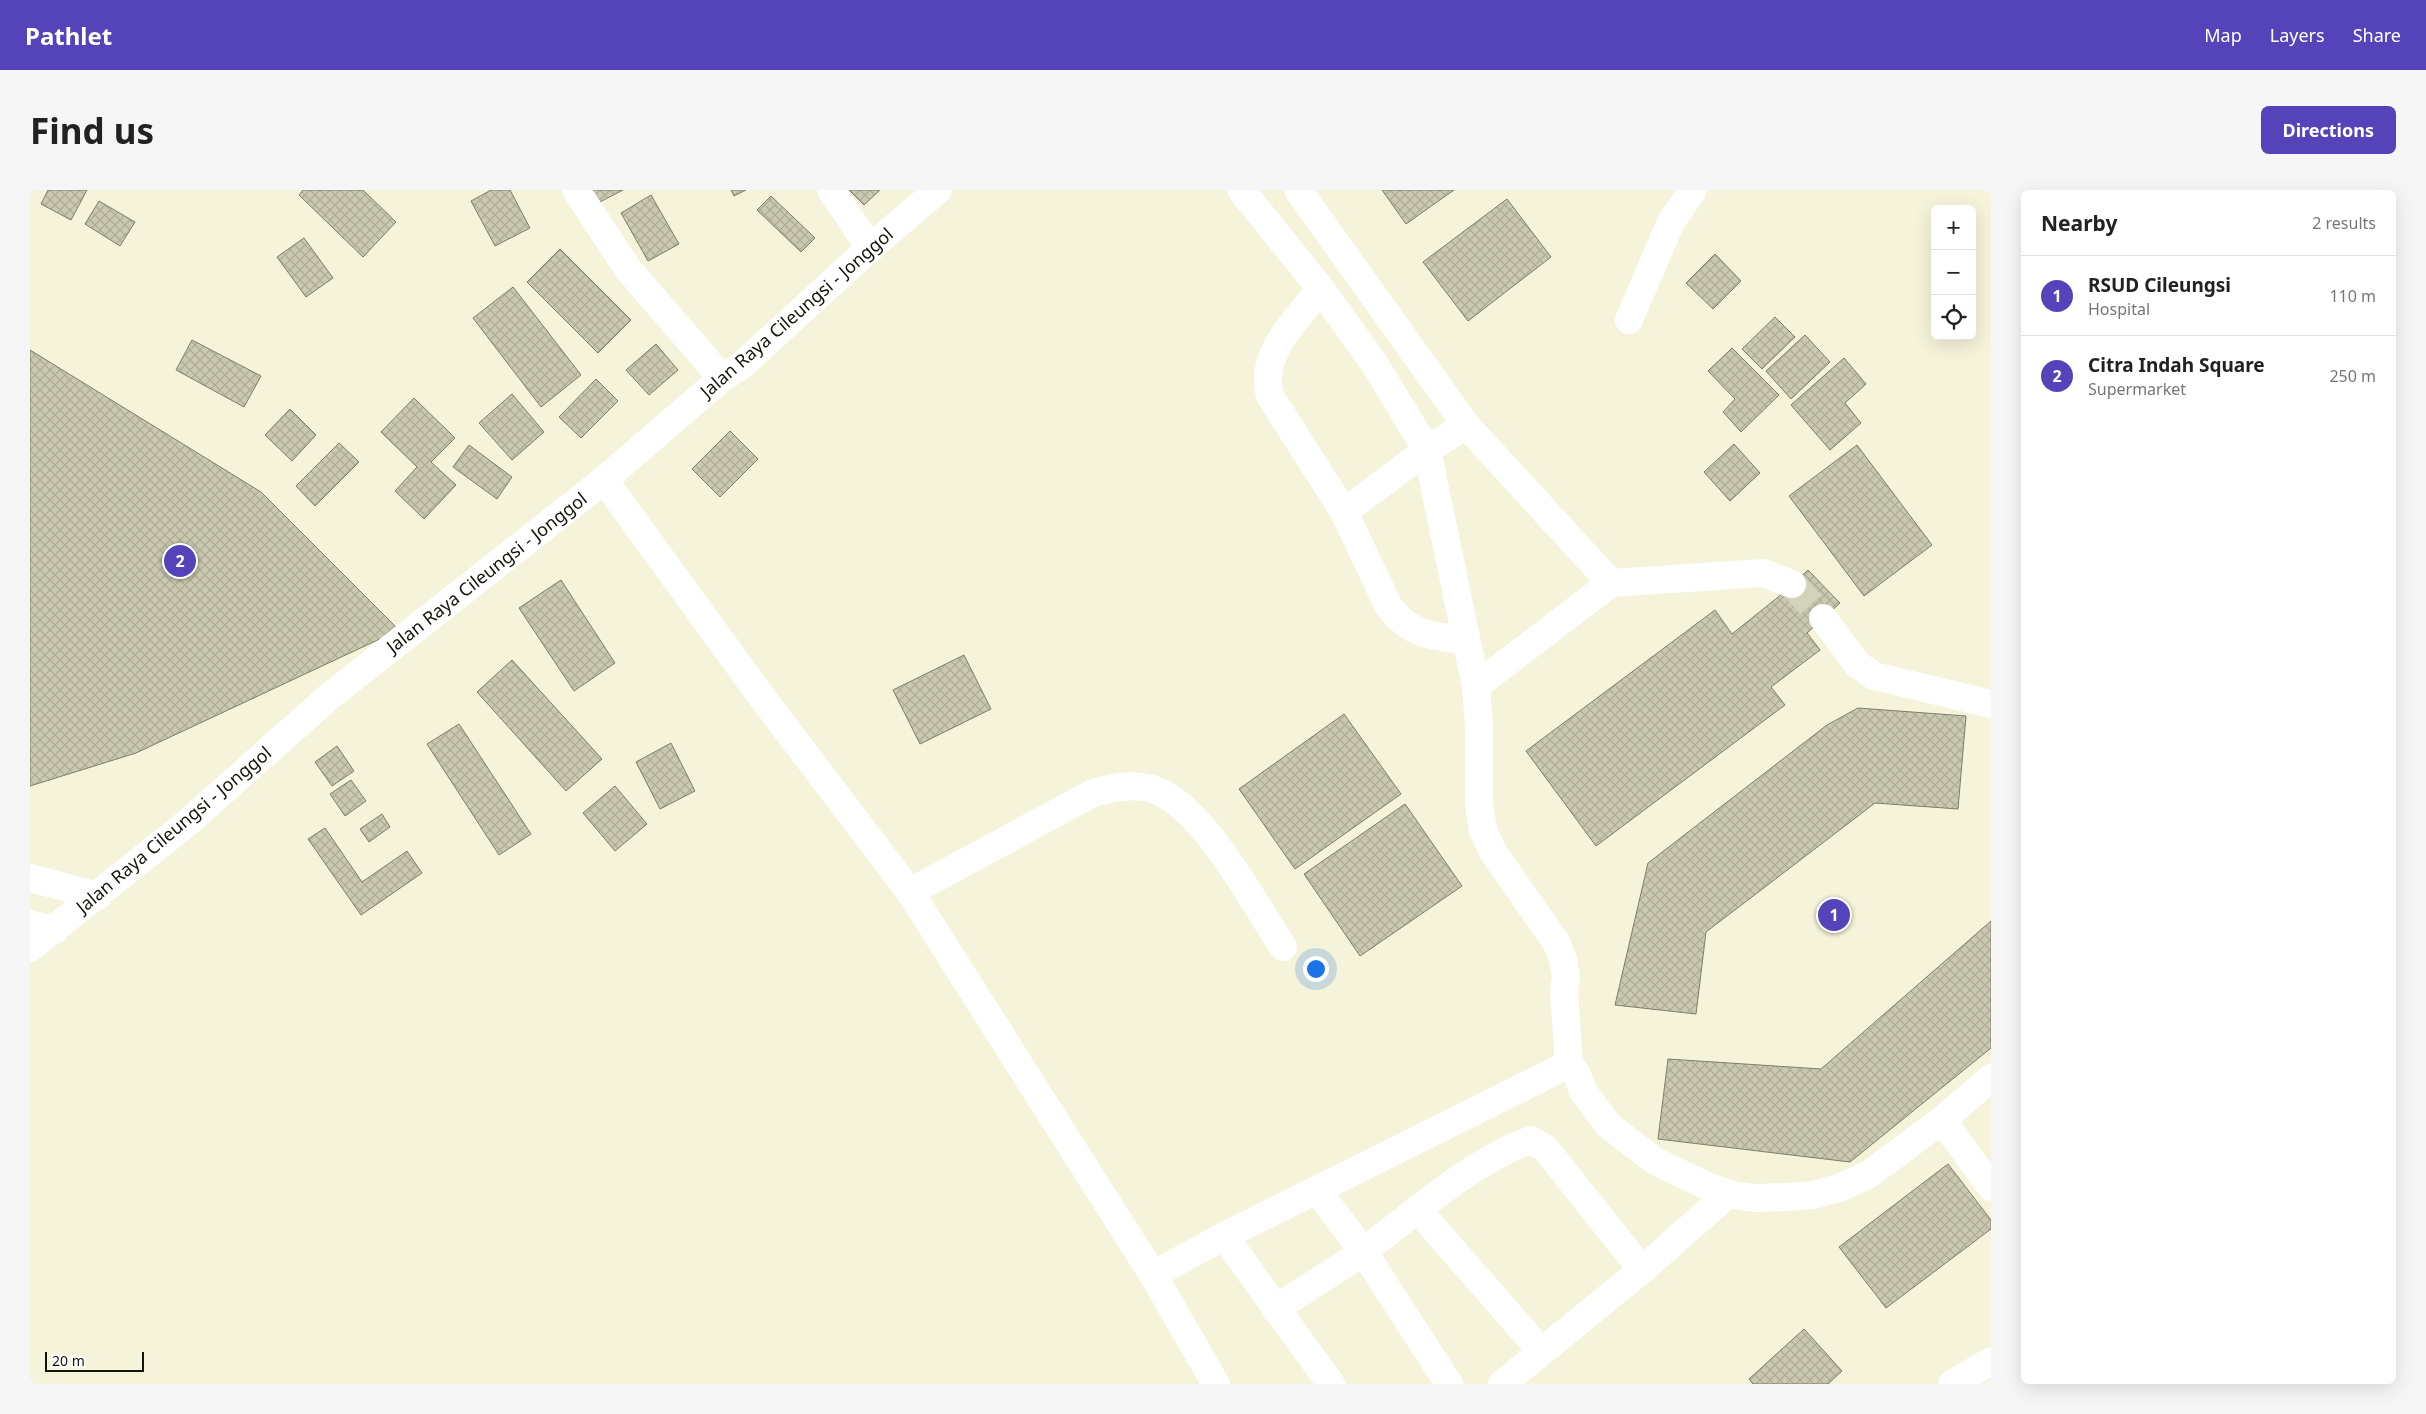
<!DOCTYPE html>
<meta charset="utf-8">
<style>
:root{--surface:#fff;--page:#f6f6f6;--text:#222;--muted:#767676;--line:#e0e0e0;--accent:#5543ba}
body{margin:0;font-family:"Noto Sans",sans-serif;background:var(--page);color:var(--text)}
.controls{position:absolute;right:15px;top:15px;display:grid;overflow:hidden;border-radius:8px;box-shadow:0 5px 20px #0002}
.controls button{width:45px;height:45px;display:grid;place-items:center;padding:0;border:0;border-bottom:1px solid var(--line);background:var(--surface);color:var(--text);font:25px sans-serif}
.scale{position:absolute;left:15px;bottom:12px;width:99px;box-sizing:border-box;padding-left:5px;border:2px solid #15140b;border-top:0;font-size:14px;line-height:18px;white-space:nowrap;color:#15140b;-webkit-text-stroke:4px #fff;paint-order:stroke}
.you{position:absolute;left:1285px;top:778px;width:18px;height:18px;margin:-12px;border:4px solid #fff;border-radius:50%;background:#1a73e8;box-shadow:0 0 0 8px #1a73e833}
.badge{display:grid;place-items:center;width:32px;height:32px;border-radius:50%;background:var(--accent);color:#fff;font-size:16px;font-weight:700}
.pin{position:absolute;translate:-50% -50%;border:2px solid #fff;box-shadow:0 1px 5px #0006}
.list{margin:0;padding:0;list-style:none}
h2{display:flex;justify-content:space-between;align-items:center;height:65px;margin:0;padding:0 20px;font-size:21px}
h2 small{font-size:16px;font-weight:400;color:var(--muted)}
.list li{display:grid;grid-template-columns:32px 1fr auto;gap:15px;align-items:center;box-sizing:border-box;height:80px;padding:0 20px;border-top:1px solid var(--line)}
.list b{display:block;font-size:19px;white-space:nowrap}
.list p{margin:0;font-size:16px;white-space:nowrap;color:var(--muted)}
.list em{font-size:16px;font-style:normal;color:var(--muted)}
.icon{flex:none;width:28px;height:28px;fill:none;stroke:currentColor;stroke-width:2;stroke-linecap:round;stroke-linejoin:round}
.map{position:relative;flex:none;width:1961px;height:1194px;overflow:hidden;border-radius:8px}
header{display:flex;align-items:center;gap:30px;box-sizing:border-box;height:70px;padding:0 25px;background:var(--accent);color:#fff}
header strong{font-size:24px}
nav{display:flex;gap:28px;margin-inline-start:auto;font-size:18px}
.intro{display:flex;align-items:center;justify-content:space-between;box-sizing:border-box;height:120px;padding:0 30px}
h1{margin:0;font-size:35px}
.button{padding:12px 22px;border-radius:8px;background:var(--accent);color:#fff;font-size:18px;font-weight:700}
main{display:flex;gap:30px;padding:0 30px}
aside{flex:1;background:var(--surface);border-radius:8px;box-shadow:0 5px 20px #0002}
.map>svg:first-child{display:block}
.building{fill:url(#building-cross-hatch);stroke:#7f7d66}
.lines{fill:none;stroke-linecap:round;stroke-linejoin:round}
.minor-tunnel{stroke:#d3d2ba;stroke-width:28;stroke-dasharray:28 14;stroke-linecap:butt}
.minor{stroke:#fff;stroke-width:28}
.major{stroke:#fff;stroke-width:28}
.labels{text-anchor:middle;stroke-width:4;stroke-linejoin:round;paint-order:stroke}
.street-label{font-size:18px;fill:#15140b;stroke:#fff}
</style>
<header>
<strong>Pathlet</strong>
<nav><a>Map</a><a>Layers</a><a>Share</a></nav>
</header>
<div class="intro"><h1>Find us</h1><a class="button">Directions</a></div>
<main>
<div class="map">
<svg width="1961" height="1194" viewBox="0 0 1961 1194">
<defs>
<pattern id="building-cross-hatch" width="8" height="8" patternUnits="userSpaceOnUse" patternTransform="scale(1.25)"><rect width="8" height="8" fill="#cac9b0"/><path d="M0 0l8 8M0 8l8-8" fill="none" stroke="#adac96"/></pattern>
</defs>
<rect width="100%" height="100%" fill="#f5f3d9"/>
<g class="building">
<path d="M 18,0 L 57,0 L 41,30 L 11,14 Z"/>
<path d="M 273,0 L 333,0 L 366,32 L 333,67 L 269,5 Z"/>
<path d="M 461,0 L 480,0 L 500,38 L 465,56 L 441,11 Z"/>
<path d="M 562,0 L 593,0 L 568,13 Z"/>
<path d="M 701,0 L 716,0 L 704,6 Z"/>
<path d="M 819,0 L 850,0 L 834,15 Z"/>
<path d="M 1352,0 L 1424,0 L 1376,34 Z"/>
<path d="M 621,5 L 649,54 L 618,71 L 591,23 Z"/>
<path d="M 741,6 L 785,48 L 771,62 L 727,20 Z"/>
<path d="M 1477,9 L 1521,67 L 1438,131 L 1393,72 Z"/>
<path d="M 69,11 L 105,32 L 90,56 L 55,34 Z"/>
<path d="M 274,48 L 303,88 L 276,107 L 247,67 Z"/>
<path d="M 530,59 L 601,130 L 568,163 L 497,92 Z"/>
<path d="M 1685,64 L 1711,91 L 1683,119 L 1656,93 Z"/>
<path d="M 483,97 L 551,185 L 511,217 L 443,128 Z"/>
<path d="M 1745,127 L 1765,147 L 1732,179 L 1712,159 Z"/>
<path d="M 1775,145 L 1800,172 L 1761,209 L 1736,181 Z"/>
<path d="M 162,150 L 231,186 L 214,217 L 146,180 Z"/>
<path d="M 626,154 L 648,180 L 619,205 L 596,180 Z"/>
<path d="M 1702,158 L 1749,205 L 1711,242 L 1693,222 L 1705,209 L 1678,181 Z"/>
<path d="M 0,160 L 231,302 L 369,440 L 106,563 L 0,596 Z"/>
<path d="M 1814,168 L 1836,194 L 1815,213 L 1831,233 L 1800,260 L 1761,215 Z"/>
<path d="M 566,189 L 588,211 L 551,248 L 529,227 Z"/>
<path d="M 482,204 L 514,242 L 482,270 L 449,233 Z"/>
<path d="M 384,208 L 425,248 L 401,272 L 426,295 L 394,329 L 365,301 L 387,277 L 351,242 Z"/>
<path d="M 260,219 L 286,245 L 262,271 L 235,245 Z"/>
<path d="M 700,241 L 728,269 L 690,307 L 662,279 Z"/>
<path d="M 309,253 L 329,272 L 285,316 L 266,296 Z"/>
<path d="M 1704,254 L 1730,283 L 1700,311 L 1674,282 Z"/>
<path d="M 439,255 L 482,287 L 467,309 L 423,277 Z"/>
<path d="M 1827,255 L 1902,355 L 1834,406 L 1759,306 Z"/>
<path d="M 1778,380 L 1810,413 L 1777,443 L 1790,460 L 1741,497 L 1755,515 L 1566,656 L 1496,561 L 1685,420 L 1702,444 L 1747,408 Z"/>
<path d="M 531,390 L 585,473 L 544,501 L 489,418 Z"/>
<path d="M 934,465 L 961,519 L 890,554 L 863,500 Z"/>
<path d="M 482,470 L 572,569 L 536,601 L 447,502 Z"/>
<path d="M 1828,518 L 1936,526 L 1928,619 L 1845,613 L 1676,742 L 1666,824 L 1585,815 L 1618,673 L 1797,535 Z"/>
<path d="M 1314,524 L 1371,604 L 1265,679 L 1209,599 Z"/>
<path d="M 429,534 L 501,644 L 469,665 L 397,554 Z"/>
<path d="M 641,553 L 665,601 L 630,619 L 606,572 Z"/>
<path d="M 307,556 L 324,581 L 302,596 L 285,572 Z"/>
<path d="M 321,590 L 336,611 L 315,626 L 300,604 Z"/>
<path d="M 585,596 L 617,634 L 585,661 L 553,623 Z"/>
<path d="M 1375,614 L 1432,696 L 1330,766 L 1274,684 Z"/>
<path d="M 352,624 L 360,637 L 339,652 L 330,639 Z"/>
<path d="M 295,638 L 332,692 L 377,661 L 392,683 L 331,725 L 278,649 Z"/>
<path d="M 1961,731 L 1961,858 L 1820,972 L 1628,949 L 1638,869 L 1791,879 Z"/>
<path d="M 1918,974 L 1961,1030 L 1961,1039 L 1856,1118 L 1809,1057 Z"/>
<path d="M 1774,1139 L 1812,1181 L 1798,1194 L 1723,1194 L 1719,1189 Z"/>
</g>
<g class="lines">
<path class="minor-tunnel" d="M 1762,394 L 1793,428"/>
<g class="minor">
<path d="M 546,0 L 598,79 L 692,188"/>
<path d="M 801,0 L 840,58"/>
<path d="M 1211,0 L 1291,99 L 1344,173 L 1397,260 L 1446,496 L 1449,535 L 1449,614 L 1453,640 L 1463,662 L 1526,752 L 1533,769 L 1536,787 L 1534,803 L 1539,874 L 1547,884 L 1553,901 L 1578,935 L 1625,971 L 1679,997 L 1698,1004 L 1724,1008 L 1758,1007 L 1783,1005 L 1809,998 L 1838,985 L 1912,930 L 1961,888"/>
<path d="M 1268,0 L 1436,235 L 1581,393 L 1446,496"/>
<path d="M 1291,99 C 1267,129 1228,164 1240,206 L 1314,322 L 1359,417 C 1382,446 1402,446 1436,450"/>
<path d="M 1599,130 L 1641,32 L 1663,0"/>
<path d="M 574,290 L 731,506 L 880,702 L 1123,1085 L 1186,1194"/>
<path d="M 1314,322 L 1397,260 L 1436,235"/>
<path d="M 1581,393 L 1733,383 L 1762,394"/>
<path d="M 1793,428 L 1827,474 L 1844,486 L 1961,514"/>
<path d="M 0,688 L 68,706"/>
<path d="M 880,702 L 1063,603 C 1085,597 1108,592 1130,602 C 1178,625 1224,713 1253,757"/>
<path d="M 0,734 L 25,740"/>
<path d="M 1912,930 L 1961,997"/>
<path d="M 1287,1000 L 1333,1061 L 1419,1194"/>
<path d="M 1387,1019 L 1511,1161"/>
<path d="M 1194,1046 L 1301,1194"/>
<path d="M 1123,1085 L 1194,1046 L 1539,874"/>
<path d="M 1245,1119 C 1275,1100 1305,1081 1334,1061 C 1382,1025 1445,969 1501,950 L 1515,958 L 1612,1080"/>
<path d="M 1472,1194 L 1612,1080 L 1698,1004"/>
<path d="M 1922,1194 L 1961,1171"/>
</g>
<path class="major" d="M 0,758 L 156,634 L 300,506 L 574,290 L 692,188 L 711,176 L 840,58 L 908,0"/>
</g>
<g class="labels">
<g class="street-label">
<text transform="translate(767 123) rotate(-41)" y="6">Jalan Raya Cileungsi - Jonggol</text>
<text transform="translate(457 383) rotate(-38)" y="6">Jalan Raya Cileungsi - Jonggol</text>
<text transform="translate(144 640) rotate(-40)" y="6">Jalan Raya Cileungsi - Jonggol</text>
</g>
</g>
</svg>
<div class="controls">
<button>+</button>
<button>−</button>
<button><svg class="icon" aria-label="locate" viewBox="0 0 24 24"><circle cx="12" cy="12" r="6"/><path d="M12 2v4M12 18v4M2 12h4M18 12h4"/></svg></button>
</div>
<div class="scale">20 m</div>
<div class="you"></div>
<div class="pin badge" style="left:1804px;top:725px">1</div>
<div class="pin badge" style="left:150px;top:371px">2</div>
</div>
<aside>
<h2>Nearby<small>2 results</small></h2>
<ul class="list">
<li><span class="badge">1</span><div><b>RSUD Cileungsi</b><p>Hospital</p></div><em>110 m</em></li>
<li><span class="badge">2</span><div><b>Citra Indah Square</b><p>Supermarket</p></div><em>250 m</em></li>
</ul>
</aside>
</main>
